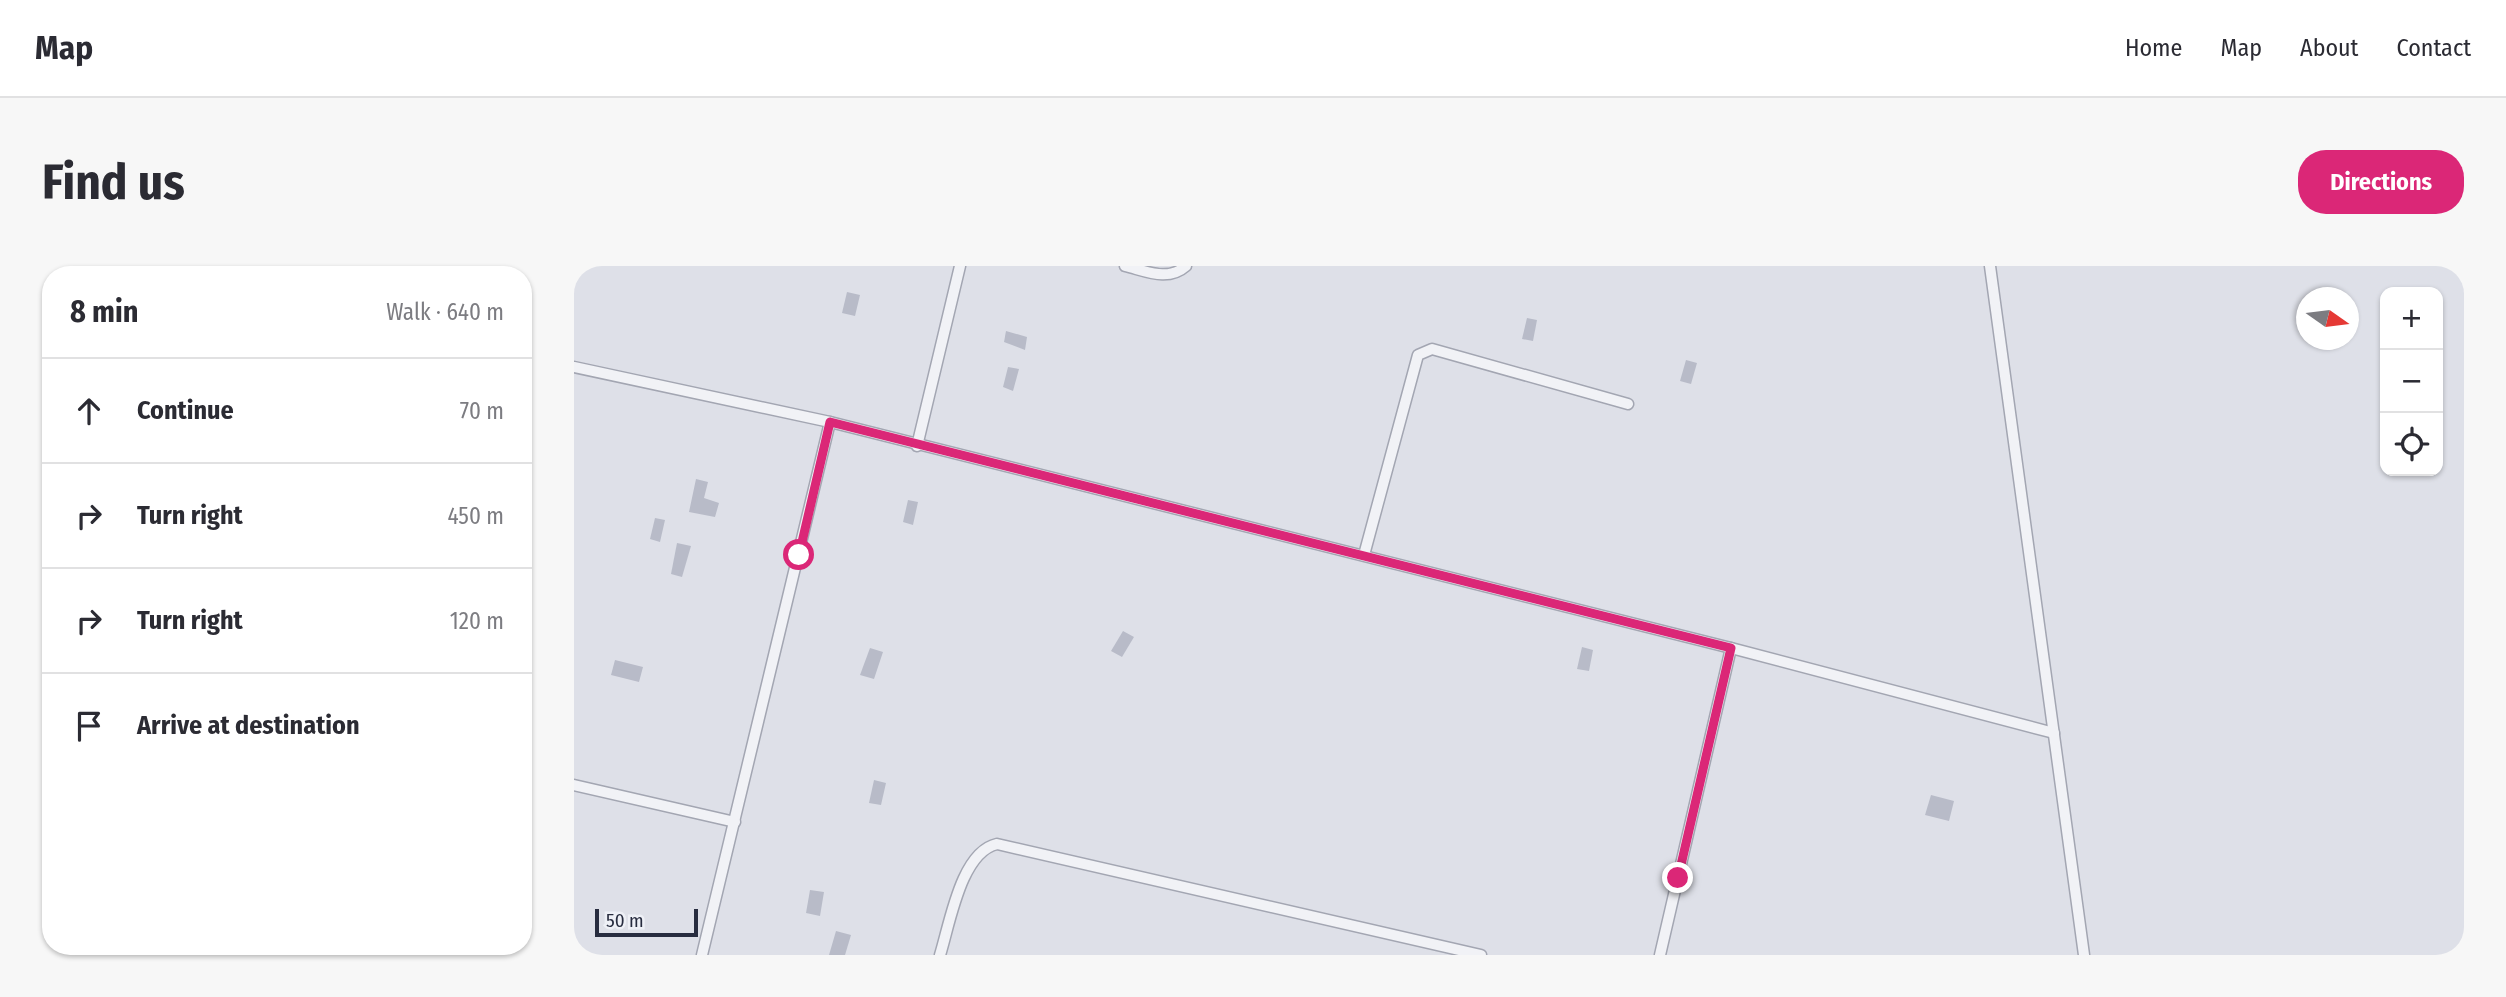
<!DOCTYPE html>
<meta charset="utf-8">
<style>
:root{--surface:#fff;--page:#f7f7f7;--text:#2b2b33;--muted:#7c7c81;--line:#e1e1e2;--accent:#db2777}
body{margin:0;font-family:"Fira Sans Condensed",sans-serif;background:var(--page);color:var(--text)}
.controls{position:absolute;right:21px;top:21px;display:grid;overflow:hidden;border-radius:14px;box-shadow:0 2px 5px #0004}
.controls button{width:63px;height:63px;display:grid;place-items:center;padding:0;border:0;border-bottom:2px solid var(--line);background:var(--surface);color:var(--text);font:35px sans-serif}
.compass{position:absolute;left:1722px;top:21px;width:63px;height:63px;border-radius:50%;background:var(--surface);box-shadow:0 2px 5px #0004;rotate:104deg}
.scale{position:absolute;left:21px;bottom:18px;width:103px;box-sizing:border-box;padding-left:7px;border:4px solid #272c3f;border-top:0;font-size:19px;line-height:24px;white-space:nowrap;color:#272c3f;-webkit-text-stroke:5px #eef0f6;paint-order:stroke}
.stop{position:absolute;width:21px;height:21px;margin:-16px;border:5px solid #db2777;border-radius:50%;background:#fff}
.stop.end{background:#db2777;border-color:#fff;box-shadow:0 2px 7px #0008}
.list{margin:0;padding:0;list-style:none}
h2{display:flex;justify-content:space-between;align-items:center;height:91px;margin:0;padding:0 28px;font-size:30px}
h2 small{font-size:23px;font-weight:400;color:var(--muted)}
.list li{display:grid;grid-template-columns:46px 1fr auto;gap:21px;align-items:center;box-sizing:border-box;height:105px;padding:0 28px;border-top:2px solid var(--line)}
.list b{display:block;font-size:26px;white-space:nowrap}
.list em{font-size:23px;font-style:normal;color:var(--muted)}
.icon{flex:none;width:38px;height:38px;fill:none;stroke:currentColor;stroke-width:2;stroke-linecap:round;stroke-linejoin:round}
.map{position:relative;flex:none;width:1890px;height:689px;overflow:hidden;border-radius:28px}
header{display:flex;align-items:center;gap:42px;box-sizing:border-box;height:98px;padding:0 35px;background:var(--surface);border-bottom:2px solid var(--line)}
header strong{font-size:33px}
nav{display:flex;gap:38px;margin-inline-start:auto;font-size:24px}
.intro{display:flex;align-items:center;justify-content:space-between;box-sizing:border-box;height:168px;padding:0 42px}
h1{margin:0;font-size:49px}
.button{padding:18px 32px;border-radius:28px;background:var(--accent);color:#fff;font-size:24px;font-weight:700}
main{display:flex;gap:42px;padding:0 42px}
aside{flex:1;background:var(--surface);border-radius:28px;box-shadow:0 2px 5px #0004}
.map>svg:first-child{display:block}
.building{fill:#b8bbc8}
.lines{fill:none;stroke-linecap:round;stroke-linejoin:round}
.minor-casing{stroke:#a3a6b2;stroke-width:13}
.minor{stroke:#f1f2f6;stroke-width:10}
.route{stroke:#db2777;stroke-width:9}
</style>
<header>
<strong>Map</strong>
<nav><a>Home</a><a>Map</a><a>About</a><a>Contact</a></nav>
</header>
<div class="intro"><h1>Find us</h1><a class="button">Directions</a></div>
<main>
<aside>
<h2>8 min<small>Walk · 640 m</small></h2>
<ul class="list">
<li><svg class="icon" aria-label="ahead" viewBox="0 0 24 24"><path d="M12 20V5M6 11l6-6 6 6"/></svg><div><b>Continue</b></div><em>70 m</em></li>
<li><svg class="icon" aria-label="right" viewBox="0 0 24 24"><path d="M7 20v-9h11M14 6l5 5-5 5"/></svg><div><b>Turn right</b></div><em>450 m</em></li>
<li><svg class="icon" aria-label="right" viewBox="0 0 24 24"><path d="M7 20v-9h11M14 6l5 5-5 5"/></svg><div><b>Turn right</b></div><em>120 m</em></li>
<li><svg class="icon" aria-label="arrive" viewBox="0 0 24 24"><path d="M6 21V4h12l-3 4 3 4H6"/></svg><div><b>Arrive at destination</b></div></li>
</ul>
</aside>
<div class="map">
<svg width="1890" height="689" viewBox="0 0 1890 689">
<rect width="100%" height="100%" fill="#dee0e8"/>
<g class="building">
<path d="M 273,26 L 286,29 L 281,50 L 268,47 Z"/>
<path d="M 953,52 L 963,54 L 959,75 L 948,73 Z"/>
<path d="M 432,65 L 453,71 L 451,84 L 430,76 Z"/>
<path d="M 1112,94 L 1123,97 L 1117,118 L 1106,115 Z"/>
<path d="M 434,101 L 445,103 L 439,125 L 429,121 Z"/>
<path d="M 122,213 L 134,216 L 130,232 L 145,237 L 141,251 L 115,246 Z"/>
<path d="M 334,234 L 344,236 L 339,259 L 329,256 Z"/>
<path d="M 81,252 L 91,254 L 86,276 L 76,273 Z"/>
<path d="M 103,277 L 117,280 L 108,311 L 97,308 Z"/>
<path d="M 549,365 L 560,371 L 548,391 L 537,385 Z"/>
<path d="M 1008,381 L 1019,384 L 1015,405 L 1003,403 Z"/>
<path d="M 296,382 L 309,386 L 300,413 L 286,409 Z"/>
<path d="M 41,394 L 69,401 L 65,416 L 37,409 Z"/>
<path d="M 300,514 L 312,517 L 307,539 L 295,537 Z"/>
<path d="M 1357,529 L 1380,535 L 1375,555 L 1351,549 Z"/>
<path d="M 236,624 L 250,626 L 246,650 L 232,647 Z"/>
<path d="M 262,665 L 277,669 L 271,689 L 255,689 Z"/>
</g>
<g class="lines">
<defs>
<g id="minor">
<path d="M 551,0 C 572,5 594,16 612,0"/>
<path d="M 1416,0 L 1510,689"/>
<path d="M 0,101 L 256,156 L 1157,382 L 1480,467"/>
<path d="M 343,180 L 386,0"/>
<path d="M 790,289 L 844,89 L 858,83 L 1054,138"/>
<path d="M 0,519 L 161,556"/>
<path d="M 128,689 L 256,156"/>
<path d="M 366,689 C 376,657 387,586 423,578 L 907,689"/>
<path d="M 1086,689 L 1157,382"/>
</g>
</defs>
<use href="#minor" class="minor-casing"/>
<use href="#minor" class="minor"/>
</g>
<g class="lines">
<path class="route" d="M 225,289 L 256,156 L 1157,382 L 1104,612"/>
</g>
</svg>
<div class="controls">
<button>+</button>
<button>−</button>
<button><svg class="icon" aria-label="locate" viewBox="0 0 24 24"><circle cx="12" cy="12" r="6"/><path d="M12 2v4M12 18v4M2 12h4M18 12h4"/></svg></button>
</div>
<svg class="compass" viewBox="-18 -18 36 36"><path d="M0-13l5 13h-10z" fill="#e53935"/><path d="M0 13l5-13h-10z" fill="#7c7c81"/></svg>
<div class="scale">50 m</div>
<div class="stop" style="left:225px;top:289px"></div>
<div class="stop end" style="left:1104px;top:612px"></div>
</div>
</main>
